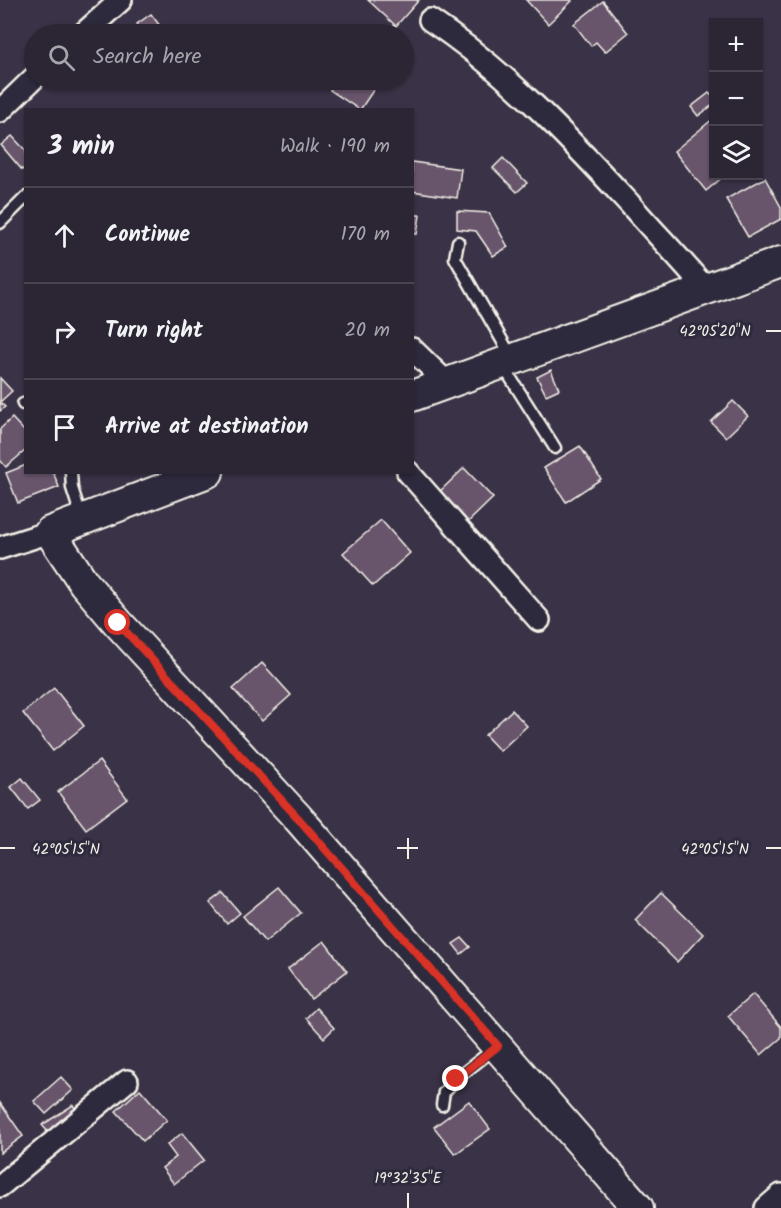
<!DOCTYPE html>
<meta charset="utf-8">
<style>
:root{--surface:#2c2634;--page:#342e3c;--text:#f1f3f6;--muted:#a6a5ac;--line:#48434f}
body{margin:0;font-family:Kalam,sans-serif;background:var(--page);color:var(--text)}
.controls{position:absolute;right:18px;top:18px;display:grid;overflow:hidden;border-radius:0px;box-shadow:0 2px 4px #0004}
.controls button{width:54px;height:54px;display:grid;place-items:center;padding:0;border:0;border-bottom:2px solid var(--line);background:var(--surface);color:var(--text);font:30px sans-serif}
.stop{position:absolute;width:18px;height:18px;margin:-14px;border:4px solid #d93025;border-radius:50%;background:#fff}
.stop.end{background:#d93025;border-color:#fff;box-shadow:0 2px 6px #0008}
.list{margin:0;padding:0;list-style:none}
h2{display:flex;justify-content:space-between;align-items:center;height:78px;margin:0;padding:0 24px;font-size:26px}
h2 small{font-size:20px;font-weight:400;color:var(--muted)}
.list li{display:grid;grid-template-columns:39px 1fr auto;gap:18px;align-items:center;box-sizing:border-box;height:96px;padding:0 24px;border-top:2px solid var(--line)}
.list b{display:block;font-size:22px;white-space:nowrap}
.list em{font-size:20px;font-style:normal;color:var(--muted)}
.icon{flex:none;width:33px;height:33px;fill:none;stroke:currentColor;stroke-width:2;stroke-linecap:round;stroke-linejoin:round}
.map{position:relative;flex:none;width:781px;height:1208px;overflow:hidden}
.search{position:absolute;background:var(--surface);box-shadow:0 2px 4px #0004;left:24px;top:24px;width:390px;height:66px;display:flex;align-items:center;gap:15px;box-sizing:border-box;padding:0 21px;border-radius:33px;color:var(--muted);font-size:22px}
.panel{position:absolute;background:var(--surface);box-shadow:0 2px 4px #0004;left:24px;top:108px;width:390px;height:366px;border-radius:0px}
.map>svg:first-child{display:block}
.building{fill:#68546c;stroke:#f4f1e8;stroke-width:1.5}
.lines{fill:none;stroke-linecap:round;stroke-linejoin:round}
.lane-casing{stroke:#f4f1e8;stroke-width:15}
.street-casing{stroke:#f4f1e8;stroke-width:26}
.secondary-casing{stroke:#f4f1e8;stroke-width:34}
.lane{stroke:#2f2a3d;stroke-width:10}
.street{stroke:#2f2a3d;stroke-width:21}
.secondary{stroke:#2f2a3d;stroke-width:30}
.route{stroke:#d93025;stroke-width:8}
.ticks{fill:none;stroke:#f4f1e8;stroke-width:2}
.ticks-label{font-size:15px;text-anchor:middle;fill:#f4f1e8;stroke:#2f2a3d;stroke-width:6;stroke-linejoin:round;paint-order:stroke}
</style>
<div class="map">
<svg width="781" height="1208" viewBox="0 0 781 1208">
<rect width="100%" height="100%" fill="#3a3246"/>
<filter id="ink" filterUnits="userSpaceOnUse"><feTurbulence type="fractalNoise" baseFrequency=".0167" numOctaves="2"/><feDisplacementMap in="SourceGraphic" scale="12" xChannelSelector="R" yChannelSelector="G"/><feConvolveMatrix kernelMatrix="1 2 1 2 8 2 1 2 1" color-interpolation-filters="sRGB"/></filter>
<g filter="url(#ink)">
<g class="building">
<path d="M 368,0 L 419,0 L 396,26 Z"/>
<path d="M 526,0 L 570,0 L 572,1 L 548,24 Z"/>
<path d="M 603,1 L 628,33 L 605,52 L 596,42 L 591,46 L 574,24 Z"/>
<path d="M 151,14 L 166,34 L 145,34 L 137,24 Z"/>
<path d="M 337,80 L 380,80 L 360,110 L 330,90 Z"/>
<path d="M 709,93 L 714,98 L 714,104 L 698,116 L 691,107 Z"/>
<path d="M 714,118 L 714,176 L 724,176 L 706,191 L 674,151 Z"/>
<path d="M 12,136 L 26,151 L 26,167 L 22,170 L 1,145 Z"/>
<path d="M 503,158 L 527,183 L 517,192 L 493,168 Z"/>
<path d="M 412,162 L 461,169 L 457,198 L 412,191 Z"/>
<path d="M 765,178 L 781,207 L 781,219 L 748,237 L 726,199 Z"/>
<path d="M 457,211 L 489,213 L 508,247 L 493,256 L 476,231 L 457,229 Z"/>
<path d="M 412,215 L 420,215 L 417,234 L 412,234 Z"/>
<path d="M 551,370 L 559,389 L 546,395 L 537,377 Z"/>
<path d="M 0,378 L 12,391 L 0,402 L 5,407 L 0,411 Z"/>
<path d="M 733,401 L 748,416 L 726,437 L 711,422 Z"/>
<path d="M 12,418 L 26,433 L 26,450 L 6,467 L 0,460 L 0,429 Z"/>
<path d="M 580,446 L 601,479 L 566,502 L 544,468 Z"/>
<path d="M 26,465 L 26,472 L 53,472 L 59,487 L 18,503 L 6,473 Z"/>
<path d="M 464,468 L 493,498 L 463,527 L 434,497 Z"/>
<path d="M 381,520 L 410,553 L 373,586 L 343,553 Z"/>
<path d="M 262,663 L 291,695 L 262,721 L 233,689 Z"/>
<path d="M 54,688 L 84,726 L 53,751 L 23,713 Z"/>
<path d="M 512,710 L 527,726 L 500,751 L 485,735 Z"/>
<path d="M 99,761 L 127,798 L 86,829 L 58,792 Z"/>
<path d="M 22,778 L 40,800 L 28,809 L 11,787 Z"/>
<path d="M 279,887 L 301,913 L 265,942 L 243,916 Z"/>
<path d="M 223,893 L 240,913 L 227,924 L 210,903 Z"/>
<path d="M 661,893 L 703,934 L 677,962 L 635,920 Z"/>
<path d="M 462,938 L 470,947 L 461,954 L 453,944 Z"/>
<path d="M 324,941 L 347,971 L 311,999 L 288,969 Z"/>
<path d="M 753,994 L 781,1027 L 781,1038 L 761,1055 L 728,1016 Z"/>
<path d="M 316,1008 L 334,1028 L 324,1038 L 306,1018 Z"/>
<path d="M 61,1077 L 73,1090 L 46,1114 L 34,1101 Z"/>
<path d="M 140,1089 L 167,1120 L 143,1141 L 116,1111 Z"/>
<path d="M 469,1101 L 490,1129 L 455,1154 L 434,1127 Z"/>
<path d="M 0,1103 L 23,1136 L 0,1153 Z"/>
<path d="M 73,1105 L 78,1112 L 48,1132 L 42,1125 Z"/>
<path d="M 182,1133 L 204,1160 L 174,1184 L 162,1168 L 176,1157 L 167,1145 Z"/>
</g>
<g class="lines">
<defs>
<g id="lane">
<path d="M 0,223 L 26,197"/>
<path d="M 458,242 L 455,258 L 511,356"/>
<path d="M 503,366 L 555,448"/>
<path d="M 23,404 L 26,403"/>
<path d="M 71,472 L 72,488 L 82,519"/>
<path d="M 442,1105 L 444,1092 L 456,1079 L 495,1048"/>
</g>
<g id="street">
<path d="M 430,20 C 505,70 568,137 629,203 C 654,232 681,259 705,288"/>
<path d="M 83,34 L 121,0"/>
<path d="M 0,111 L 34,78"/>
<path d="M 412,349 L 447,383"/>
<path d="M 408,472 L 539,620"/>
<path d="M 0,548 L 50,532"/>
<path d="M 0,1186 L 127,1081"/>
<path d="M 766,1208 L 781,1195"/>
</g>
<g id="secondary">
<path d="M 412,396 L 781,262"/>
<path d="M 208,472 L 50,532 L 84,583 L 118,623 L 298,818 L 638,1208"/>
</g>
</defs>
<use href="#lane" class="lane-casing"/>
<use href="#street" class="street-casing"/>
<use href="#secondary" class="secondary-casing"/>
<use href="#lane" class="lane"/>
<use href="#street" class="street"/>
<use href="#secondary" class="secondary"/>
</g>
</g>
<g class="lines" filter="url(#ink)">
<path class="route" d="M 118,623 L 298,818 L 498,1046 L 456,1079"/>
</g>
<path class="ticks" d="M 766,331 L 781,331M 408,838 L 408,859M 0,848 L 15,848M 397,848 L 418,848M 766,848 L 781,848M 408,1193 L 408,1208"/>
<g class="ticks-label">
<text x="715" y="336">42°05'20"N</text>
<text x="66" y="854">42°05'15"N</text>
<text x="715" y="854">42°05'15"N</text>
<text x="408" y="1183">19°32'35"E</text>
</g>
</svg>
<div class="controls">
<button>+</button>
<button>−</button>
<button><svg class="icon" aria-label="layers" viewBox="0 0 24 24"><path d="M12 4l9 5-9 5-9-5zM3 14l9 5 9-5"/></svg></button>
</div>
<div class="stop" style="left:118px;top:623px"></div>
<div class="stop end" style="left:456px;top:1079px"></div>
<div class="search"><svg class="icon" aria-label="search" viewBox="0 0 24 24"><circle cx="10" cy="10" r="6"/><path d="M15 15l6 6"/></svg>Search here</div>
<section class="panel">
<h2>3 min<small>Walk · 190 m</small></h2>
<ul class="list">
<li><svg class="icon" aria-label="ahead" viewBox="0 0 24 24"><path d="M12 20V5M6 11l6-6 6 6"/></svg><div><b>Continue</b></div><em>170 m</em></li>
<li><svg class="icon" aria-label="right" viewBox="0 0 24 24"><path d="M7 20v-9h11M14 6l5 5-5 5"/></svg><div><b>Turn right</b></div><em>20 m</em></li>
<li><svg class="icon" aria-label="arrive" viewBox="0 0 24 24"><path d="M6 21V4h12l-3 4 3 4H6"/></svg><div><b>Arrive at destination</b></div></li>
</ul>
</section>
</div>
